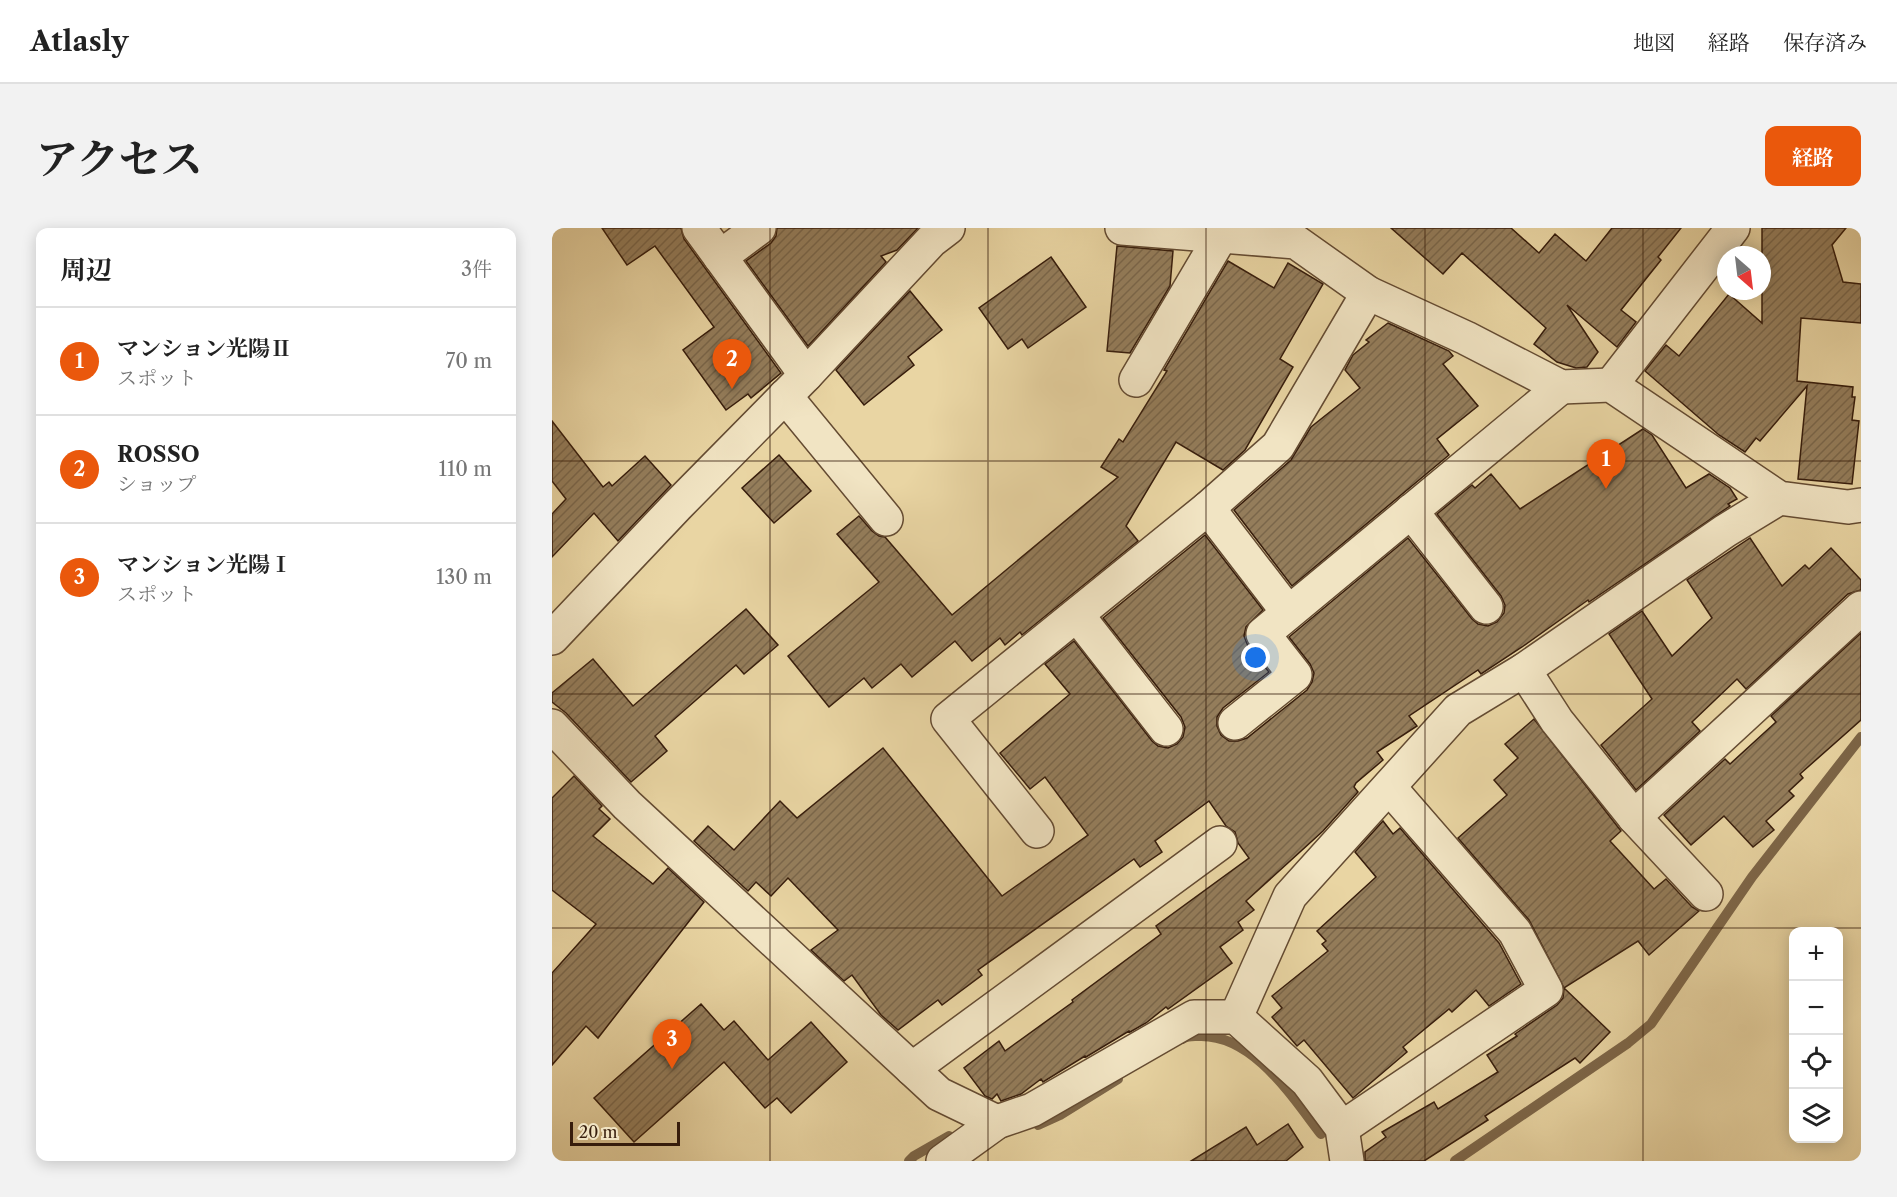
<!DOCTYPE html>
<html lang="ja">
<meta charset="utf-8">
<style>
:root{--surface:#fff;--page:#f2f2f2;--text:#222;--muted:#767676;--line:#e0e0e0;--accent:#ea580c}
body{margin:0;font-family:"Libre Caslon Text","Noto Serif JP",serif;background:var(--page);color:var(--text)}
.controls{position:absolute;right:18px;bottom:18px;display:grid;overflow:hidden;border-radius:12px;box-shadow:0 3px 15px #0003}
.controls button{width:54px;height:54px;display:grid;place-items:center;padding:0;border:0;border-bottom:2px solid var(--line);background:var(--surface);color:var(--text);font:30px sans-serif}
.compass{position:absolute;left:1165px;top:18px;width:54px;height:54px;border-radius:50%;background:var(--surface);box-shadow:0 3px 15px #0003;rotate:152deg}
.scale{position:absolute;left:18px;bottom:15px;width:110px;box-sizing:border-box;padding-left:6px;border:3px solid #371d0c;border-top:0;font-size:16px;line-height:21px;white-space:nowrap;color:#371d0c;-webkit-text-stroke:4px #f1e4c3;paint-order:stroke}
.you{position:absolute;left:704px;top:430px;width:21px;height:21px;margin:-15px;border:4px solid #fff;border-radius:50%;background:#1a73e8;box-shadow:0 0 0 9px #1a73e833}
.badge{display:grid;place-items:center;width:39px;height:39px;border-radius:50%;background:var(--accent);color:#fff;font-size:20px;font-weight:700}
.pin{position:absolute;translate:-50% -50px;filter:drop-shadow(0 2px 3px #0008)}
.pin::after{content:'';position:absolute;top:32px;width:21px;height:18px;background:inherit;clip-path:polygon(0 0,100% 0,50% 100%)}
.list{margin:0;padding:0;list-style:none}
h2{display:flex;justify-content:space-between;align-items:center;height:78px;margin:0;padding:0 24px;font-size:26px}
h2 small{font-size:20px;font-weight:400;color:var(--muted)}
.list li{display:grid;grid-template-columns:39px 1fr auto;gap:18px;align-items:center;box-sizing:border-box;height:108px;padding:0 24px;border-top:2px solid var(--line)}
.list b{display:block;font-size:22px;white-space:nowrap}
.list p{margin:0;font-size:20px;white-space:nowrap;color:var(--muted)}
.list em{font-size:20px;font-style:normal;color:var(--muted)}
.icon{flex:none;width:33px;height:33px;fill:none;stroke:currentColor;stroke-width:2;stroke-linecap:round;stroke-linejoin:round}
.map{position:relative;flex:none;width:1309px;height:933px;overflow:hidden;border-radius:12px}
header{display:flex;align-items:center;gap:36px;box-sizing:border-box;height:84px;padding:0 30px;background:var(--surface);border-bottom:2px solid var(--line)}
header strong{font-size:28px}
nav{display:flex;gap:33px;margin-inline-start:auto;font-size:21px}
.intro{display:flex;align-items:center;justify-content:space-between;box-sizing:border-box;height:144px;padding:0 36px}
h1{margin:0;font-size:42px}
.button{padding:15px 27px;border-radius:12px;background:var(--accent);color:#fff;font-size:21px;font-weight:700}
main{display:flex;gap:36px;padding:0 36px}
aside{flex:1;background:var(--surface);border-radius:12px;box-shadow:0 3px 15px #0003}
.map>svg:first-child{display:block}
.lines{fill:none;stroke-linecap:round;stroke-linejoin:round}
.stream{stroke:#7d6648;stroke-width:10}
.building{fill:url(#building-hatch);stroke:#371d0c;stroke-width:1.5}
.street-casing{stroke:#644b32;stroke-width:36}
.street{stroke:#f1e4c3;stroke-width:33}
.grid{fill:none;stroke:#371d0c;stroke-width:1.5;stroke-opacity:0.55}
</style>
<header>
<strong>Atlasly</strong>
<nav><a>地図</a><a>経路</a><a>保存済み</a></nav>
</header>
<div class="intro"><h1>アクセス</h1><a class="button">経路</a></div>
<main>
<aside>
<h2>周辺<small>3件</small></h2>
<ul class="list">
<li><span class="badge">1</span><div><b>マンション光陽Ⅱ</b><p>スポット</p></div><em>70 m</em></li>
<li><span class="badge">2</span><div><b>ROSSO</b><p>ショップ</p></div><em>110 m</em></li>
<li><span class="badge">3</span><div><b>マンション光陽Ⅰ</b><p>スポット</p></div><em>130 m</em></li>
</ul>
</aside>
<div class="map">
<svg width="1309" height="933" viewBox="0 0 1309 933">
<defs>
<pattern id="building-hatch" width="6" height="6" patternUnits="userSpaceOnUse" patternTransform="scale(1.5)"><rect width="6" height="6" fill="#947d5b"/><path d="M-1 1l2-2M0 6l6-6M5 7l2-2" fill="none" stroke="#7a664a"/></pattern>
</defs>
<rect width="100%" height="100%" fill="#e9d5a3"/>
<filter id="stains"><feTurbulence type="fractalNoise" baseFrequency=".00333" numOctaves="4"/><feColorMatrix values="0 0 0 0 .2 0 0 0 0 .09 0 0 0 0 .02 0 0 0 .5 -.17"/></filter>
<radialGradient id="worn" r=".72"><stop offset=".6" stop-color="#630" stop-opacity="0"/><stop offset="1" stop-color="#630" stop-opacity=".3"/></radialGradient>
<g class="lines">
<g class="stream">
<path d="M 630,811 C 636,807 641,808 648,808 C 701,807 739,867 769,906"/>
<path d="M 486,897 L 508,887 L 566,851"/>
<path d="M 357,933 L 362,928 L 397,908"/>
<path d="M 903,933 L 1076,815 L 1099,796 L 1200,649 L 1309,509"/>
</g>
</g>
<g class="building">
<path d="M 50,0 L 129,0 L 132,11 L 229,145 L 199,170 L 196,166 L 174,182 L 131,122 L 162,99 L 103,18 L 75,37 Z"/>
<path d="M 225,0 L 366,0 L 345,22 L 329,28 L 334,34 L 256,118 L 194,33 L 219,15 L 224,8 Z"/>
<path d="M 839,0 L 959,0 L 987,25 L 1003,6 L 1034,33 L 1060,0 L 1129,0 L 1106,29 L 1109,32 L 1069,82 L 1084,94 L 1065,119 L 1015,77 L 1046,124 L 1035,139 L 1024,140 L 1005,134 L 982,116 L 994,100 L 910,25 L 891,46 Z"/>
<path d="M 1210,0 L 1294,0 L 1280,17 L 1291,54 L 1309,56 L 1309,95 L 1249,90 L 1245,153 L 1301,159 L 1300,169 L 1303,169 L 1300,192 L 1307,193 L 1300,256 L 1246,251 L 1255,158 L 1208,213 L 1204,210 L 1193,224 L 1167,207 L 1093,143 L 1114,117 L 1127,128 L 1177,66 L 1210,95 Z"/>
<path d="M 565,18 L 621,23 L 618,58 L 578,125 L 555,123 Z"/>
<path d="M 499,29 L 534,79 L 476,120 L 470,111 L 456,121 L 427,80 Z"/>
<path d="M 676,33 L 722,60 L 736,35 L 771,56 L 728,131 L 741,139 L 693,222 L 671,242 L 624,214 L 574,298 L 586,313 L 470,407 L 468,404 L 453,417 L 448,410 L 420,433 L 403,413 L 360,449 L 349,436 L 320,460 L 312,450 L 277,479 L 236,428 L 327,354 L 285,306 L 307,288 L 320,303 L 327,308 L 333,309 L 400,387 L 566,249 L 549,239 L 567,211 L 571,214 L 615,143 L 612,142 Z"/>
<path d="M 358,63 L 390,102 L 356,129 L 362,137 L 312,177 L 284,142 Z"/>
<path d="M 836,95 L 897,123 L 901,128 L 891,136 L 926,178 L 885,211 L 897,227 L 740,358 L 682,282 L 739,232 L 759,199 L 808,160 L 793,142 L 801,127 L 817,114 L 814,112 Z"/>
<path d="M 0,193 L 51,259 L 57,254 L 60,258 L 93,228 L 119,257 L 66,313 L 42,285 L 0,329 L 0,286 L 14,271 L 0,253 Z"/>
<path d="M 1091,201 L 1100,207 L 1134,260 L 1157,246 L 1178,260 L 1185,271 L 1176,276 L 1178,278 L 1037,374 L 1036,372 L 970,419 L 929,446 L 926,442 L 857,488 L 865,498 L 825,524 L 831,532 L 804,555 L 802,559 L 806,564 L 771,603 L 694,673 L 702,682 L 686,694 L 691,702 L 668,719 L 680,735 L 616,781 L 614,779 L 594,795 L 578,804 L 577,803 L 534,829 L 533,828 L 491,854 L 489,851 L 469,866 L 449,873 L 445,866 L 440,871 L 433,868 L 412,840 L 447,813 L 453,823 L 521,774 L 520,772 L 609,706 L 604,698 L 697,630 L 686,615 L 683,604 L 674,598 L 657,573 L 603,613 L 610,624 L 588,639 L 582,631 L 426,742 L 430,747 L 390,777 L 386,772 L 346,802 L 329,787 L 300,747 L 292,753 L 259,722 L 286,702 L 236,650 L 219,668 L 204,654 L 196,663 L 142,613 L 156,598 L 182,622 L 228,573 L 245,590 L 331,520 L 450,668 L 536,607 L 493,549 L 478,561 L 448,525 L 518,466 L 493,436 L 522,413 L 600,513 L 606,518 L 616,520 L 625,516 L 631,509 L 633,499 L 629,489 L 551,390 L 653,307 L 711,382 L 694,399 L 692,408 L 696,418 L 717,444 L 671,480 L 665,489 L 665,498 L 669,507 L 677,513 L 686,513 L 695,510 L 755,462 L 760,454 L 762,445 L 758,436 L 737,409 L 856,310 L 920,391 L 926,396 L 936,398 L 945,394 L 952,385 L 953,377 L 949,368 L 885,286 L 920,257 L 923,260 L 939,246 L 968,281 Z"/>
<path d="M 227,227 L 259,263 L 222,295 L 190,260 Z"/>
<path d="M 1198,310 L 1230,358 L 1253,337 L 1257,341 L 1279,320 L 1309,352 L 1309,362 L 1296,366 L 1194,461 L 1185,451 L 1140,494 L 1148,503 L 1084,562 L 1049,517 L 1100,471 L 1057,406 L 1090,383 L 1120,428 L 1160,390 L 1135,352 Z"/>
<path d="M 194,381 L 226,417 L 192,446 L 184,437 L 103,508 L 115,523 L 79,554 L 14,485 L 0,474 L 0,465 L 41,431 L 81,478 Z"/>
<path d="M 1309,405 L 1309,492 L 1248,546 L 1251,550 L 1237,563 L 1242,568 L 1214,593 L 1222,602 L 1201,619 L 1172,588 L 1139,617 L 1112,587 L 1173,531 L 1178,536 L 1224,494 L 1219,488 Z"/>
<path d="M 982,491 L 1069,603 L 1058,613 L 1102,661 L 1114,651 L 1140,679 L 1147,683 L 1097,727 L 1086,713 L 1012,760 L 977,692 L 906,610 L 955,567 L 942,552 L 966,530 L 953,516 Z"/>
<path d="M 22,548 L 50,578 L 47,581 L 58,591 L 41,608 L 101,656 L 116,640 L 152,674 L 46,810 L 34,798 L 0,837 L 0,745 L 44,696 L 0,662 L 0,570 Z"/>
<path d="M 831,593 L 841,606 L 848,600 L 947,715 L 969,756 L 937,778 L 924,762 L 900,784 L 897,781 L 851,819 L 855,824 L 801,870 L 752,812 L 745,818 L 720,789 L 730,780 L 720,768 L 776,723 L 770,716 L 774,713 L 765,703 L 824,649 L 803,624 Z"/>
<path d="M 1012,760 L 1058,804 L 1028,835 L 1023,830 L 933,888 L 936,892 L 872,933 L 813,933 L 813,924 L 834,909 L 830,904 L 882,874 L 886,881 L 946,844 L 935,827 L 965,808 L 963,806 L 1005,777 L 1011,770 Z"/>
<path d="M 149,776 L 172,802 L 182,793 L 216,832 L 259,794 L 295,834 L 239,885 L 225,870 L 213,880 L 172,834 L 82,914 L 42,870 Z"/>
<path d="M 736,896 L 751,919 L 734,933 L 639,933 L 694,899 L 705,917 Z"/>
</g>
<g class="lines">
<defs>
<g id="street">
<path d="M 147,0 L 254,147"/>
<path d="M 570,0 L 744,14 L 816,65 L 914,110 L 1009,159 L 1059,157 L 1227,270 L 1296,279 L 1309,277"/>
<path d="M 168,29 L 207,0"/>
<path d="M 584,152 L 669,8"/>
<path d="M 1059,157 L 1181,0"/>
<path d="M 233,168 L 334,291"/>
<path d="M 656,280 L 736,384"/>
<path d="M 859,283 L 934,379"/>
<path d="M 525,387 L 614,501"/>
<path d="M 0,410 L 125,278 L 254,147 L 379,13 L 396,0"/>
<path d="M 972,442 L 1005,493 L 1082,589 L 1309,380"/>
<path d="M 683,495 L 743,447 L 711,406 L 1009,159"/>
<path d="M 0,498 L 75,577 L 387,866 L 445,894"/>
<path d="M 1082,589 L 1154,666"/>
<path d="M 485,603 L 396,491 L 656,280 L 726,218 L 816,65"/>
<path d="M 684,789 L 738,668 L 906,482 L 972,442 L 1173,303 L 1227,270"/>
<path d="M 360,841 L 668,615"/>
<path d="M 790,900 L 994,762 L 963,704 L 837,559"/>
<path d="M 391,933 L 445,894 L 480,882 L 642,789 L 684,789 L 755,853 L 790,900 L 795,933"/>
</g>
</defs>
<use href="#street" class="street-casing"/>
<use href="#street" class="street"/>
</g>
<path class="grid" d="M 218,0 L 218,933M 436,0 L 436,933M 654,0 L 654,933M 873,0 L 873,933M 1091,0 L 1091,933M 0,233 L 1309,233M 0,466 L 1309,466M 0,700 L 1309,700"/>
<rect width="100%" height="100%" filter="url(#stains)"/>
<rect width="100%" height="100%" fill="url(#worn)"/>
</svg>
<div class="controls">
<button>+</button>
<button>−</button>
<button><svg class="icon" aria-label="locate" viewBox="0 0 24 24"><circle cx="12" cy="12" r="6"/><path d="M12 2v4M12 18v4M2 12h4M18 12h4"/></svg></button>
<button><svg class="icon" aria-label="layers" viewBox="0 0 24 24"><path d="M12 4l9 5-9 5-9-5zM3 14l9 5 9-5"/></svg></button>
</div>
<svg class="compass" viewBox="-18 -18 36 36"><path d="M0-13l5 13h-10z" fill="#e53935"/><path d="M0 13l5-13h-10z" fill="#767676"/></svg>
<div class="scale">20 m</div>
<div class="you"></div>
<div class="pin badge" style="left:1054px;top:261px">1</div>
<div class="pin badge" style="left:180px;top:161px">2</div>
<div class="pin badge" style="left:120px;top:841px">3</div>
</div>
</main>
